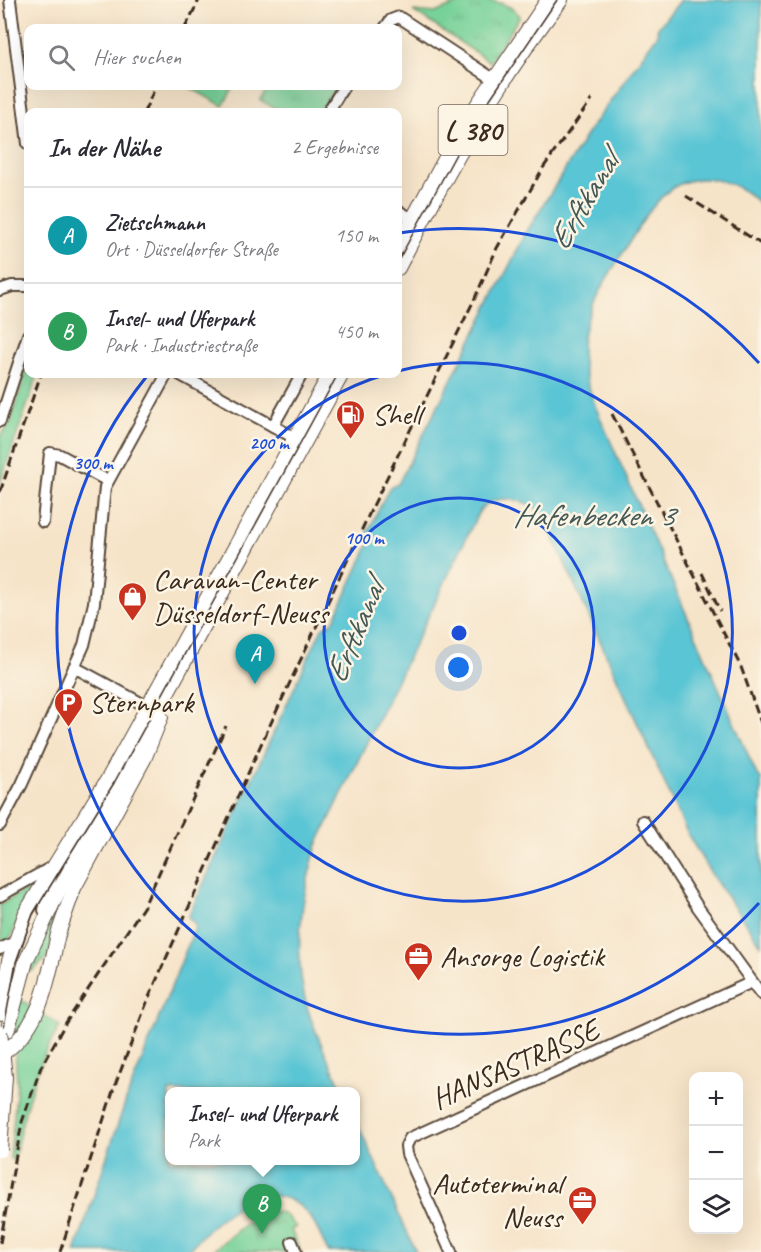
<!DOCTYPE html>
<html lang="de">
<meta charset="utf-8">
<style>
:root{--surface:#fff;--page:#f7f7f7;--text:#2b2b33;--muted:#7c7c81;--line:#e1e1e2;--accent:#0b8043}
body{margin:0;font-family:Caveat,sans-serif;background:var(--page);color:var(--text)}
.controls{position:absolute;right:18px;bottom:18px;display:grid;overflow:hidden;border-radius:12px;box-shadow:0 6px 24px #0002}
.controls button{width:54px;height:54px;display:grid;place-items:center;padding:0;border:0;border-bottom:2px solid var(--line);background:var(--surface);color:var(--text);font:30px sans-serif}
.you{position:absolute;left:459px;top:668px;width:21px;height:21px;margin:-15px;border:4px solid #fff;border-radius:50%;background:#1a73e8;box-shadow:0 0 0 9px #1a73e833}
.badge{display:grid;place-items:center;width:39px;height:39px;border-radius:50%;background:var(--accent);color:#fff;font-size:20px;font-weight:700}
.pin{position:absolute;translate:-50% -50px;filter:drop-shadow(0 2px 3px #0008)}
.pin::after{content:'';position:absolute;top:32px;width:21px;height:18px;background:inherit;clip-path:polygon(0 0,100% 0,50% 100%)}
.popup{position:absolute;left:165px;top:1087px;width:195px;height:78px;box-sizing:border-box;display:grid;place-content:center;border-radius:12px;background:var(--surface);filter:drop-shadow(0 2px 4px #0005);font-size:20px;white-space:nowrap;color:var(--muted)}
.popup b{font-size:22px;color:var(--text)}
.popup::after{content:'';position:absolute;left:50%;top:100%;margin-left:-12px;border:12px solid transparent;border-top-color:var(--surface)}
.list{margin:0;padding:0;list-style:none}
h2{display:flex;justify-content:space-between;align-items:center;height:78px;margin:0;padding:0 24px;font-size:26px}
h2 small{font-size:20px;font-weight:400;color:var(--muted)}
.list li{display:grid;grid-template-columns:39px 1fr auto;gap:18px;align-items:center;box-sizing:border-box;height:96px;padding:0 24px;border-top:2px solid var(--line)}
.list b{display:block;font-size:22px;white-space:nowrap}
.list p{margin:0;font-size:20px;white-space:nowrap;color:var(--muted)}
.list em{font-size:20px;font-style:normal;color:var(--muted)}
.icon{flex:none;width:33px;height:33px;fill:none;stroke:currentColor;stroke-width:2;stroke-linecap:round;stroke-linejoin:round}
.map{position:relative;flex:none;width:761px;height:1252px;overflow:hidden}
.search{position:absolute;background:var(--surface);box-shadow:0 6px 24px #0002;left:24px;top:24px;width:378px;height:66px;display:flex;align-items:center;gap:15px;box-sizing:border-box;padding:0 21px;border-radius:12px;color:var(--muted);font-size:22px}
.panel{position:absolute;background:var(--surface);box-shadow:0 6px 24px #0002;left:24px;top:108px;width:378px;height:270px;border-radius:12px}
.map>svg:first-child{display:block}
.grass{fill:#77d299;stroke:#597e5c;stroke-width:1.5}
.park{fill:url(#park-tufts);stroke:#597e5c;stroke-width:1.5}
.water{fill:#5ac5d4;stroke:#4a7879;stroke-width:1.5}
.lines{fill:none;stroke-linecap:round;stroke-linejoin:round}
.minor-casing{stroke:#574638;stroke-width:14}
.major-casing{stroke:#574638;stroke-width:16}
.minor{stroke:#fff;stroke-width:10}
.major{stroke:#fff;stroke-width:14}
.tram{stroke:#3b2a1e;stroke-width:1.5}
.rail{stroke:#3b2a1e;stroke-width:3;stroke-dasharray:9 4.5;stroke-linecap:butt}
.major-bridge-casing{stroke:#574638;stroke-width:16;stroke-linecap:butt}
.major-bridge{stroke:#fff;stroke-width:14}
.ring{fill:none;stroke:#1d4ed8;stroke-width:3}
.labels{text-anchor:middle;stroke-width:5;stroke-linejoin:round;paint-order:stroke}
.shield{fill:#fcf5e5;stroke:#75675a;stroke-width:1.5}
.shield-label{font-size:28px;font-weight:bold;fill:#3b2a1e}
.poi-label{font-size:30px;fill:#3b2a1e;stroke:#fcf5e5;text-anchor:start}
.street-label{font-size:30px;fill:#3b2a1e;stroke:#fcf5e5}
.water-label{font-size:32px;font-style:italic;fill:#445855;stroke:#fcf5e5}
.centre{fill:#1d4ed8;stroke:#fcf5e5;stroke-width:3}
.ring-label{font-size:18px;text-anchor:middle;font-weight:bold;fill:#1d4ed8;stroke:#fcf5e5;stroke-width:5;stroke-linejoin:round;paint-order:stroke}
</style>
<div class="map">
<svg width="761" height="1252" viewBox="0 0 761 1252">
<defs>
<pattern id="park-tufts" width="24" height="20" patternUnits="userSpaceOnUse" patternTransform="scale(1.5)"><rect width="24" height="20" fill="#77d299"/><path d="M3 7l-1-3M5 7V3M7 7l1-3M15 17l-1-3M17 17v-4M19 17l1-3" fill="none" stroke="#68b483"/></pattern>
</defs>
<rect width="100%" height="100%" fill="#fcf5e5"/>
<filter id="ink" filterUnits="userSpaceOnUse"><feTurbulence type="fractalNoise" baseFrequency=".0167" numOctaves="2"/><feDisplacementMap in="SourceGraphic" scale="12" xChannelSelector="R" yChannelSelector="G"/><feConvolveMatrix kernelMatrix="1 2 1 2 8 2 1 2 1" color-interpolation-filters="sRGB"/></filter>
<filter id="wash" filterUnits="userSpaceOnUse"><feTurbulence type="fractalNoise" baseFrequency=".008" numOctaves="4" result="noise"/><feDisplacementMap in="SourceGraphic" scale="24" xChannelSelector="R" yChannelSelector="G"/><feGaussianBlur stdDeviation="1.35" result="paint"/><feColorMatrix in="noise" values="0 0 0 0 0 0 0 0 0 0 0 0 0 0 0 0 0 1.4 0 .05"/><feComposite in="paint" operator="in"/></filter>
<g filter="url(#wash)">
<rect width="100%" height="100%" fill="#f6e4c9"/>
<g class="grass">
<path d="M 187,86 L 223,86 L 232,90 L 223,106 Z"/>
<path d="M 28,365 L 28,374 L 38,374 L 0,483 L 0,437 L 11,421 Z"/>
<path d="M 30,887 L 11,937 L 2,944 L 0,905 Z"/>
<path d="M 55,910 L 60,911 L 48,957 L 32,971 L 29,968 Z"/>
<path d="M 20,999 L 60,1026 C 34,1069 23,1113 14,1161 L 10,1158 L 17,1084 L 14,1028 Z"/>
</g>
<g class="park">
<path d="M 467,0 C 486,0 508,0 520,16 L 490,62 L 413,11 L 435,13 Z"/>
<path d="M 269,86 L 336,86 L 320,112 L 281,112 L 260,100 Z"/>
<path d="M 273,1211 L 283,1213 L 296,1227 L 291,1230 L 301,1252 L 211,1252 L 255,1216 Z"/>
</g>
<path class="water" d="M 681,0 L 761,0 L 761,206 C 738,178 693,168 664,195 C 647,211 636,232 624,251 C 606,279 589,304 583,337 C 579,362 588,385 596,408 L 757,775 L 761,778 L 761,945 L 713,877 L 688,835 L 543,515 C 529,498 493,491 479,512 L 317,845 C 301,897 292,957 308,1010 C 317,1038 331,1065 343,1091 L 169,1092 L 169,1160 L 355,1160 L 355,1118 L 416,1252 L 328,1252 C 321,1238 316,1222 305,1211 C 266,1171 213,1221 187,1252 L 75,1252 L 126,1100 L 196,925 L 188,917 L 322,628 L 333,622 L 369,544 L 366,536 L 389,488 L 398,484 L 527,231 L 590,129 L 658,34 L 657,29 Z"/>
</g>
<g filter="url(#ink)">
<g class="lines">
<defs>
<g id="minor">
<path d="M 10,0 L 28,144"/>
<path d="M 385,28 L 391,20 L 399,17 L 501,84"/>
<path d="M 328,112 L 344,86"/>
<path d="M 398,211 L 418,222"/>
<path d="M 0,290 L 12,286 L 28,286"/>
<path d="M 179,374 L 302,442"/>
<path d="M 0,421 L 28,335"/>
<path d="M 273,426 L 302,374"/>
<path d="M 43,522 L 50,453 L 60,455 L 108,481"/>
<path d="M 74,667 L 148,707"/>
<path d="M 643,821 L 697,906 L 761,994"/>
<path d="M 0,825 L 22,784 L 84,645 L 94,603 L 105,487 L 167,374"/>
<path d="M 0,896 L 66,859 L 81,846"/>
<path d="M 44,910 L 53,870"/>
<path d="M 0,949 L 15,942"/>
<path d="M 292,1242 L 296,1252"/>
<path d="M 451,1252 L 407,1154 L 406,1146 L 410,1138 L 752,982"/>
</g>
<g id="major">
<path d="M 398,246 L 463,126 L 548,0"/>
<path d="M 398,268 C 446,175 496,83 561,0"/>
<path d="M 58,934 L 74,888 L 144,759 L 161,717"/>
<path d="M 0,1013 L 9,961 L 26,912 L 108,779 L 330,374"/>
<path d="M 3,1047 L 26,961 L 59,890 L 342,374"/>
</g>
</defs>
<use href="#minor" class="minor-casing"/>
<use href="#major" class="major-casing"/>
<use href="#minor" class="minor"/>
<use href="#major" class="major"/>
<g class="tram">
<path d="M 398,261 L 469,130 L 557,0"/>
<path d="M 0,1049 L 16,962 L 33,914 L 114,783 L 338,374"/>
</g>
<g class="rail">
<path d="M 185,28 L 199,0"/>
<path d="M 144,112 L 156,86"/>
<path d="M 686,196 L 761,244"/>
<path d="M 612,414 L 741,667 L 761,723"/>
<path d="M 0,492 L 41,374"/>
<path d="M 702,573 L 720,611"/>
<path d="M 0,1243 L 22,1122 L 41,1067 L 65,1024 L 144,906 L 226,726"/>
<path d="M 60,1252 L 114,1088 L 149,997 L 262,742 L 371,510 L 475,298 L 497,248 L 543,168 L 592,99"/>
</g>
<defs>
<g id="major-bridge">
<path d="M 0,1032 L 5,1077 L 0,1150"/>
<path d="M 0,1055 C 42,1028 48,979 58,934"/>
</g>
</defs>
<use href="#major-bridge" class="major-bridge-casing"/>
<use href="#major-bridge" class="major-bridge"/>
</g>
</g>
<g class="ring">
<circle cx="459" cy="633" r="135"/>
<path d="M398 371A269 269 0 1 1 387 374"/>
<path d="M759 903A404 404 0 0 1 147 376M399 233A404 404 0 0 1 759 363"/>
</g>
<defs>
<symbol id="fuel-pin" viewBox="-11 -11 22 30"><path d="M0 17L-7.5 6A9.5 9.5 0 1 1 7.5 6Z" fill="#c8321e" stroke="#fcf5e5"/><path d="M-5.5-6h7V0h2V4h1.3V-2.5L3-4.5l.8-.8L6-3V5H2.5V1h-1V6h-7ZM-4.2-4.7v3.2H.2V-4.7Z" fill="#fff"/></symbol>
<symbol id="shop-pin" viewBox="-11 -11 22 30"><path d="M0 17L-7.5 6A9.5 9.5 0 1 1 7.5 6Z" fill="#c8321e" stroke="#fcf5e5"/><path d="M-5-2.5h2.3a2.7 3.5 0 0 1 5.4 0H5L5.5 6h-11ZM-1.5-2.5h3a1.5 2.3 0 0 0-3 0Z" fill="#fff"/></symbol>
<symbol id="parking-pin" viewBox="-11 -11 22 30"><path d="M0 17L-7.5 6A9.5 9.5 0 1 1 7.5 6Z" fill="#c8321e" stroke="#fcf5e5"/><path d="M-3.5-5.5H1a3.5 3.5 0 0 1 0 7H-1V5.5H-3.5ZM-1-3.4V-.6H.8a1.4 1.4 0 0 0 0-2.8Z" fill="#fff"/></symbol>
<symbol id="office-pin" viewBox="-11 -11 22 30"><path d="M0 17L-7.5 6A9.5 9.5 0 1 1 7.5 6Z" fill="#c8321e" stroke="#fcf5e5"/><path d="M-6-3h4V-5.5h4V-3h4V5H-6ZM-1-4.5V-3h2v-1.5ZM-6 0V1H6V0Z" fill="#fff"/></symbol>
</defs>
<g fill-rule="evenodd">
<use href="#fuel-pin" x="334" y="398" width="33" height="45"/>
<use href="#shop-pin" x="116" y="580" width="33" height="45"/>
<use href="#parking-pin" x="52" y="686" width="33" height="45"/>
<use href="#office-pin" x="402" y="940" width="33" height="45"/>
<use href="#office-pin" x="566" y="1184" width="33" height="45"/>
</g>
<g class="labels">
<rect class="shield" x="438.5" y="105" width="69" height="50" rx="4.5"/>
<g class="shield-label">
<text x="473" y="140">L 380</text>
</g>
<g class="poi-label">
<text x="372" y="424">Shell</text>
<text x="153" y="589">Caravan-Center<tspan x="153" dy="34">Düsseldorf-Neuss</tspan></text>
<text x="89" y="712">Sternpark</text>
<text x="440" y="966">Ansorge Logistik</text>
<text x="562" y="1193" text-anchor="end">Autoterminal<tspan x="562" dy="34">Neuss</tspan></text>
</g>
<g class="street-label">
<text transform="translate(515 1064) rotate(-24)" y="10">HANSASTRASSE</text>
</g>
<g class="water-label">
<text transform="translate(583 201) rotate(-59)" y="11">Erftkanal</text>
<text x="593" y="526">Hafenbecken 3</text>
<text transform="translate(354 632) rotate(-67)" y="11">Erftkanal</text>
</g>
</g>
<circle cx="459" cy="633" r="9" class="centre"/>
<g class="ring-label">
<text x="269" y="449">200 m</text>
<text x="93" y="469">300 m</text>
<text x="364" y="544">100 m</text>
</g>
</svg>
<div class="controls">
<button>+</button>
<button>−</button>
<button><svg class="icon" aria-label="layers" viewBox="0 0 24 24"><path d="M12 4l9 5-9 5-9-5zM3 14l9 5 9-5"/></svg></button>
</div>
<div class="you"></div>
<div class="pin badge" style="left:255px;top:684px;background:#0f9aa8">A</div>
<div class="pin badge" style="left:262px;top:1234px;background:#2e9e5b">B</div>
<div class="popup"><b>Insel- und Uferpark</b>Park</div>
<div class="search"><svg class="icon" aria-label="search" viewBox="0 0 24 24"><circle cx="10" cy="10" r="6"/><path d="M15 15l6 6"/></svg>Hier suchen</div>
<section class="panel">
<h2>In der Nähe<small>2 Ergebnisse</small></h2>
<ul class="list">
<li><span class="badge" style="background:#0f9aa8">A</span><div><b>Zietschmann</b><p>Ort · Düsseldorfer Straße</p></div><em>150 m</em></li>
<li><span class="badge" style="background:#2e9e5b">B</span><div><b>Insel- und Uferpark</b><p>Park · Industriestraße</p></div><em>450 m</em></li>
</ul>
</section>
</div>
